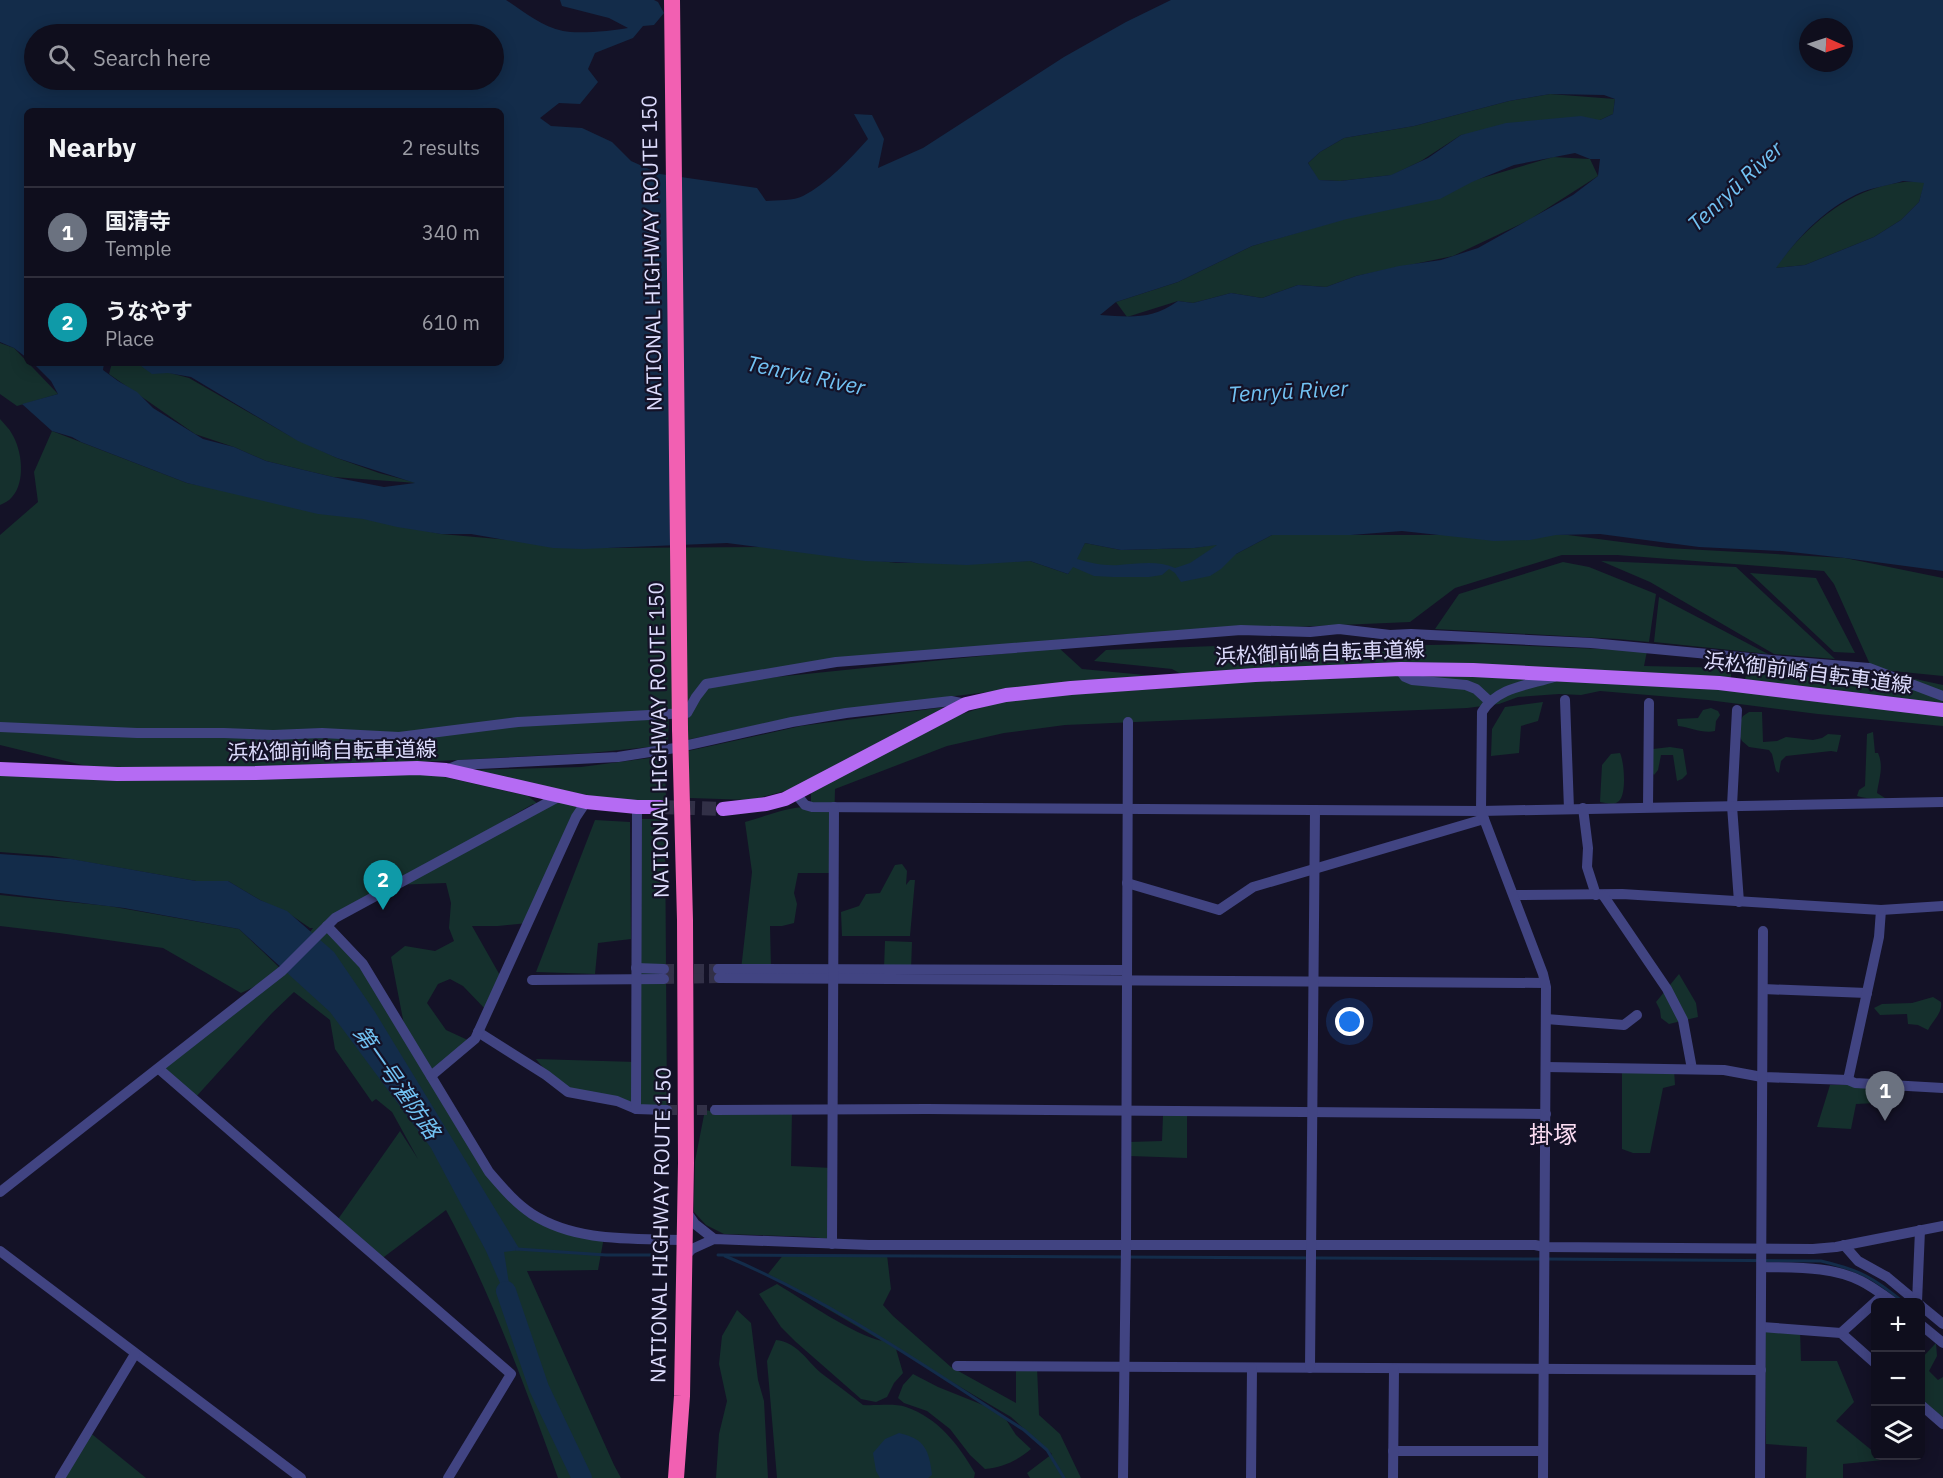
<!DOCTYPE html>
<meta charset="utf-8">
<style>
:root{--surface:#0f0e1d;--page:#181726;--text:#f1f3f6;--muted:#9b9ca4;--line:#2f2e3b;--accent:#17e8ec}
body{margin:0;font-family:"IBM Plex Sans","Noto Sans JP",sans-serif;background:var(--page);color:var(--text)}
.controls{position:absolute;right:18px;bottom:18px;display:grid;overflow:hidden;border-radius:9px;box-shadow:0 3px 15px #0003}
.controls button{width:54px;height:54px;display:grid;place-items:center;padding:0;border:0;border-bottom:2px solid var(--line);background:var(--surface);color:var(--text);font:30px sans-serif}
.compass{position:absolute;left:1799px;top:18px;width:54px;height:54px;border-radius:50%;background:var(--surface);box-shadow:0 3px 15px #0003;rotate:93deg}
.you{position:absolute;left:1350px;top:1022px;width:21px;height:21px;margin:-15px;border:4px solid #fff;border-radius:50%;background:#1a73e8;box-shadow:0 0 0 9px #1a73e833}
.badge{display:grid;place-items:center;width:39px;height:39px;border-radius:50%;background:var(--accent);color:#fff;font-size:20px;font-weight:700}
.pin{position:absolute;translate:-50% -50px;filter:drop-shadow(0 2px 3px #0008)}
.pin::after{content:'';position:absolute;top:32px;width:21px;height:18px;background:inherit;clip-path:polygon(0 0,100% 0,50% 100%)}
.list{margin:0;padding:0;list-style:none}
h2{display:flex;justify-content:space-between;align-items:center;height:78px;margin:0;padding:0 24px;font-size:26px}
h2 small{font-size:20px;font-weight:400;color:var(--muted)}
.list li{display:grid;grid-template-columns:39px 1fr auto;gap:18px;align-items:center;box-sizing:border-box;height:90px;padding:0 24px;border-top:2px solid var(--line)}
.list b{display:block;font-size:22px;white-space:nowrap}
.list p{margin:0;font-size:20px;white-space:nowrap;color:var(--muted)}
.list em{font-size:20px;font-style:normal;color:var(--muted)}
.icon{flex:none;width:33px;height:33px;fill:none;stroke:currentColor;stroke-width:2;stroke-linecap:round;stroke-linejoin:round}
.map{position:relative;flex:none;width:1943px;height:1478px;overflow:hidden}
.search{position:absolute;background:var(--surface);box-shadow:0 3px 15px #0003;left:24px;top:24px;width:480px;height:66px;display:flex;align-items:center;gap:15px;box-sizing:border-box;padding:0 21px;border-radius:33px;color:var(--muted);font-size:22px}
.panel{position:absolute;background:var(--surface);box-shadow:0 3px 15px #0003;left:24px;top:108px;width:480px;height:258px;border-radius:9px}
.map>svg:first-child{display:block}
.green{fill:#15302d}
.water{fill:#132c4a;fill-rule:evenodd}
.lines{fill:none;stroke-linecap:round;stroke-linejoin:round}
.stream{stroke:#132c4a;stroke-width:3}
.river{stroke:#132c4a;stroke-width:20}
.minor-tunnel{stroke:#323047;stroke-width:10;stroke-dasharray:10 5;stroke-linecap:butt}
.major-tunnel{stroke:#323047;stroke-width:14;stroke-dasharray:14 7;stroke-linecap:butt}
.minor{stroke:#414482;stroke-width:10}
.major{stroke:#b56bf3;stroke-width:14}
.highway{stroke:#f260b2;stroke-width:16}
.highway-bridge{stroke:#f260b2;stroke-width:16}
.labels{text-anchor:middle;stroke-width:4.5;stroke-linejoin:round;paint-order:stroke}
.street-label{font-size:21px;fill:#dcdbfc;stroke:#141227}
.water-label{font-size:22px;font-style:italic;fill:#72c2f3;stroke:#141227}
.quarter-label{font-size:24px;fill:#fcddf3;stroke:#141227}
</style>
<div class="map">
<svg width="1943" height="1478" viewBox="0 0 1943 1478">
<rect width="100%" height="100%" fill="#141227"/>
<g class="green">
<path d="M 1550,94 L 1615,99 L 1613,114 L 1600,120 L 1461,135 L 1421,161 L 1392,175 L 1340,181 L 1318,180 L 1308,163 L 1320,152 L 1344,138 L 1414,126 L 1509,101 Z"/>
<path d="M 1553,157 L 1590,159 L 1598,176 L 1529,220 L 1453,256 L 1356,276 L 1326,287 L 1298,285 L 1262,298 L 1231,293 L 1193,303 L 1178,301 L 1127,317 L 1116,302 L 1178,282 L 1252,246 Z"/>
<path d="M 1925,182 L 1919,202 L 1901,220 L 1874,237 L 1805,265 L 1775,268 C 1805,228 1845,191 1897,183 C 1906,181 1916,182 1925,182 Z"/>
<path d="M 0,343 L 14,348 L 58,394 L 17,406 L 0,394 Z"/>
<path d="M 112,363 L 132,363 L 189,378 L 290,436 L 337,458 L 379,473 L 417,483 L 333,477 L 266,461 L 234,447 L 195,434 L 109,374 Z"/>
<path d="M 0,419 C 4,424 9,428 12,434 C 22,450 26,482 12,497 C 9,501 4,503 0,505 Z"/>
<path d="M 52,431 L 187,483 L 441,534 L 601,548 L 765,547 L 897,563 L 1030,561 L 1068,574 L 1085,543 L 1121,550 L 1194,548 L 1219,544 L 1236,554 L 1272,535 L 1568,535 L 1667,548 L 1845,558 L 1943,578 L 1943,676 L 1872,669 L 1834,584 L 1824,571 L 1617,555 L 1562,555 L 1455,588 L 1410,622 L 1108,635 L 825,664 L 747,680 L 1059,648 L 1082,669 L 1155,676 L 1052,684 L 810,714 L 686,740 L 669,715 L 668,745 L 591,753 L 419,762 L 427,773 L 528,796 L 538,804 L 533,804 L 352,908 L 325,928 L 364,967 L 406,1035 L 391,957 L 405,946 L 435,951 L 454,941 L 449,928 L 451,903 L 446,883 L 394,885 L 552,800 L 584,806 L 528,923 L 498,926 L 472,926 L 502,979 L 488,1012 L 463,986 L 450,979 L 438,984 L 427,1003 L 446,1030 L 472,1042 L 436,1072 L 419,1057 L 504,1193 L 538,1217 L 604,1237 L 598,1270 L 527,1271 L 614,1465 L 621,1478 L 558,1478 C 525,1387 492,1295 446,1210 L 380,1260 L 336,1222 L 400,1131 L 418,1159 L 392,1112 L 376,1099 L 372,1102 L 335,1049 L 330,1020 L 294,992 L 272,1013 L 194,1099 L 159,1069 L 271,979 L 241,993 L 163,948 L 59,933 L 0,926 L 0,895 L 109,906 L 239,929 L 282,970 L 313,928 L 310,928 L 291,915 L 260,900 L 228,881 L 196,881 L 52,856 L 0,852 L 0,769 L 111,772 L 0,745 L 0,535 L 38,502 L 34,472 Z"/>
<path d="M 1601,561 L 1736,567 L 1835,659 L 1774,654 L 1650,582 Z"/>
<path d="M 1563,562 L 1589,567 L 1656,594 L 1649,642 L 1618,639 L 1435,629 L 1459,594 Z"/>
<path d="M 1750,573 L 1816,578 L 1855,653 L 1834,652 Z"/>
<path d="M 1659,597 L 1768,654 L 1654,642 Z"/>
<path d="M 1483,644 L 1647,651 L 1644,666 L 1731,668 L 1731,678 L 1745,679 L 1748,670 L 1911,688 L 1915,679 L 1943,685 L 1943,726 L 1818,714 L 1708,700 L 1600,691 L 1581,695 L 1559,694 L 1518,697 L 1499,704 L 1467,708 L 1065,725 L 1004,733 L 947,746 L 835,789 L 833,873 L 798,873 L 794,893 L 797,904 L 794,923 L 782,926 L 770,926 L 771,969 L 741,970 L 752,872 L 745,822 C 767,816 789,806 811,807 L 811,791 L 950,718 L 1002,701 L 1057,695 L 1203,686 L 1172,669 L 1094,661 L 1106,650 L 1216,646 L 1260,652 L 1377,646 Z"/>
<path d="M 1543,702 L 1538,721 L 1521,726 L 1519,753 L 1491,756 L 1492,729 L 1505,707 Z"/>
<path d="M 945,707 L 793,789 L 751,800 L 690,798 L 688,751 L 801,726 Z"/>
<path d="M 1711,708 L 1718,711 L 1720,715 L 1716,721 L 1715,731 C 1703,734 1690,727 1678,726 L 1677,719 L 1698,718 L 1703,710 Z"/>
<path d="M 1749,712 L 1762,712 L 1763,742 L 1777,741 L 1786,737 L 1813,740 L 1822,738 L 1828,734 L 1841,735 L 1837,752 L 1831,751 L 1786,756 L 1781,761 L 1779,773 L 1776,771 L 1772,754 L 1769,750 L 1749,747 L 1742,741 L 1736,729 L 1743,716 Z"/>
<path d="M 1873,732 L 1875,753 L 1878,753 C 1884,767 1879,778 1877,793 L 1893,803 C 1881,797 1870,800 1857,796 L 1859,790 L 1865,786 L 1867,734 Z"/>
<path d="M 1670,747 L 1683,749 L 1687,774 L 1682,779 L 1677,781 L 1673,755 L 1661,755 L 1658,770 L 1654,775 L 1651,771 L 1653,749 Z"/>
<path d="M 1620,753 C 1624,761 1627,794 1619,801 C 1614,806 1606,803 1600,802 L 1602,765 L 1611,754 Z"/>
<path d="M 665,756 L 666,803 L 600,798 L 470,770 L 581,767 Z"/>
<path d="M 642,819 L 665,819 L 667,1110 L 568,1092 L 554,1081 L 536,1059 L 636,1062 Z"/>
<path d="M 595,820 L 630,822 L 631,939 L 598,943 L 595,974 L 536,972 Z"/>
<path d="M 902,864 L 907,871 L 906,885 L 910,880 L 915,880 L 910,936 L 842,936 L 841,912 L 859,906 L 866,894 L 880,893 L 895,865 Z"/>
<path d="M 885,941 L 912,942 L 911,970 L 884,969 Z"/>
<path d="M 1679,974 L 1696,1003 L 1698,1017 L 1669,1024 L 1661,1018 L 1660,1010 L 1656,1002 Z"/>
<path d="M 1933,997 L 1941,1002 C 1943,1013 1933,1020 1928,1030 L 1918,1025 L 1908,1024 L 1907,1014 L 1880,1015 L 1874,1008 L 1882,1004 L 1912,1003 Z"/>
<path d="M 1622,1068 L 1674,1069 L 1675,1085 L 1663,1088 L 1650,1153 L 1633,1153 L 1622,1149 Z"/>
<path d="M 1830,1085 L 1897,1085 L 1896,1102 L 1856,1104 L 1851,1129 L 1817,1127 Z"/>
<path d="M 705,1110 L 726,1114 L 792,1110 L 791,1166 L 832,1168 L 832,1240 L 813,1237 L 724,1234 L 706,1225 L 694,1212 L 694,1197 L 695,1161 Z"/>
<path d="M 1163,1115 L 1187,1115 L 1187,1158 L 1130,1156 L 1129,1142 L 1162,1141 Z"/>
<path d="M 784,1254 L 887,1255 L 891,1289 L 883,1305 L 893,1316 L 951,1367 L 1016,1403 L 1016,1366 L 1037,1367 L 1039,1415 L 1060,1434 L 1081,1478 L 1030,1478 L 1027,1473 L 1052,1454 L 1011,1417 L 896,1349 L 903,1373 L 894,1383 L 887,1397 L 876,1402 L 861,1399 L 796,1342 L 781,1327 L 759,1294 L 777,1284 C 805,1301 854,1335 882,1341 L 768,1274 Z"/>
<path d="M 737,1310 L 751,1323 L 758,1380 L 764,1401 L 768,1478 L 716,1478 L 719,1434 L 727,1401 L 719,1364 L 722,1336 Z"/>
<path d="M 1765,1328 L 1800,1330 L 1801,1361 L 1837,1361 L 1854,1402 L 1836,1421 L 1875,1453 L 1876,1456 L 1883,1460 L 1843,1464 L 1843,1478 L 1806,1478 L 1807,1447 L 1766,1444 Z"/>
<path d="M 776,1340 C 797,1342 806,1360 821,1373 C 835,1384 850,1394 863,1405 C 876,1406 894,1403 906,1407 C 938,1418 958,1444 975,1473 L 974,1478 L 777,1478 L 767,1361 Z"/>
<path d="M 1936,1343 L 1937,1356 L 1929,1371 L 1938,1380 L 1943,1377 L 1943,1417 L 1921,1404 L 1921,1359 Z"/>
<path d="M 913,1374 L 938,1387 L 988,1407 L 1005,1418 L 1016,1435 L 1031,1449 C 1017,1461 1003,1467 985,1469 L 970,1455 L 950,1429 L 927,1411 L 904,1403 L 898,1398 L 903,1385 Z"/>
<path d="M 88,1431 L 146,1478 L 60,1478 Z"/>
</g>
<g class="water">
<path d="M 0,0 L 506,0 C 523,11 542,27 563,31 C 577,34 613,31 628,28 L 609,18 L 562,6 L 560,0 L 654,0 L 658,2 L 664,13 L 654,25 L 643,26 L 633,38 L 595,53 L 588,69 L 598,82 L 580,104 L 559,103 L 540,118 L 551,126 L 582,128 L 612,142 L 631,161 L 660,174 L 757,188 L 766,201 C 777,200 794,201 803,196 C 828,183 849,160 868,139 L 854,114 L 872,115 L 884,139 L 878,168 L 923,148 L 1064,57 L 1126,22 L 1171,0 L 1943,0 L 1943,571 L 1845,558 L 1782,551 L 1699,547 L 1600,534 L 1556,535 L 1530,540 L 1494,541 L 1402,531 L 1351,535 L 1272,535 L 1236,554 L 1221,569 L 1210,576 L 1181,582 L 1175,573 L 1169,569 L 1162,575 L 1149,577 L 1113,577 L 1094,576 L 1073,567 L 1068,574 L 1030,561 L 967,565 L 865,561 L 727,543 L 583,549 L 553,548 L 471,534 L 441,534 L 397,527 L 363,519 L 318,514 L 187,483 L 81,442 L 72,437 L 52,431 L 22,404 L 58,394 L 51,381 L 33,363 L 104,363 L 103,370 L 118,381 L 137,392 L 153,408 L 203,439 L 234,447 L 266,461 L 333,477 L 384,487 L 415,483 L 337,458 L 298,441 L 191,377 L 168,373 L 152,374 L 137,363 L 501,363 L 501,111 L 27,111 L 27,358 L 14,348 L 0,342 ZM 1808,27 L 1844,27 L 1844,63 L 1808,63 ZM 34,34 L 494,34 L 494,80 L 34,80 ZM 1550,94 L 1604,95 L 1615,99 L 1613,114 L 1600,120 L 1581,116 L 1506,123 L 1461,135 L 1428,158 L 1391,175 L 1340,181 L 1319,180 L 1308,163 L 1320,152 L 1344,138 L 1414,126 L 1509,101 ZM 1575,153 L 1590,159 L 1600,159 L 1598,176 L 1573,195 L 1478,248 L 1441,260 L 1399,266 L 1356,276 L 1326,287 L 1298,285 L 1262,298 L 1231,293 L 1193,303 L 1178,301 C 1151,320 1131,317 1100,315 L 1116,302 L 1178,282 L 1252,246 L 1347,219 L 1440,199 L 1472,182 L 1514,165 ZM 1903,181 L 1924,183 L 1919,202 L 1901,220 L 1874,237 L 1805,265 L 1776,268 C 1798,237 1826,207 1862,192 C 1875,187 1890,185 1903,181 ZM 1085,543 L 1121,550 L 1194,548 L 1217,545 L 1190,563 L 1175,568 C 1157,560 1138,564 1119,565 C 1104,566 1091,563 1077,559 Z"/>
<path d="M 0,854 L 71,859 L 196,881 L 228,881 L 260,900 L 287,911 L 334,952 L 375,1012 L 520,1250 L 504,1252 L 514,1315 L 486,1251 L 431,1148 L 330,1012 L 239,929 L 124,908 L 0,893 Z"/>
<path d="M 899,1433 C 925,1439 929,1450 932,1475 L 928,1478 L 880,1478 L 876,1471 L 873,1453 L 885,1439 Z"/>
</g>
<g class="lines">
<g class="stream">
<path d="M 517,1249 L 606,1255 L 665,1255"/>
<path d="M 718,1255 L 1540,1259"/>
<path d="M 725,1256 C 832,1301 927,1368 1024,1430 L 1047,1450 L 1064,1478"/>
<path d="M 1547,1259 L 1821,1261 C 1859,1270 1873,1277 1903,1302"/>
</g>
<path class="river" d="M 506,1291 L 539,1388 L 582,1478"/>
<g class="minor-tunnel">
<path d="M 664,969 L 718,969"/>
<path d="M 664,979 L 719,978"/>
<path d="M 667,1110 L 715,1110"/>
</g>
<path class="major-tunnel" d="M 660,807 L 723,809"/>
<g class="minor">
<path d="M 1399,669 L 1405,677 L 1412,680 L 1466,685 L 1476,689 L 1489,701"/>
<path d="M 1565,700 L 1569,809"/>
<path d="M 1737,710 L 1732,806 L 1739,902"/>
<path d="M 0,727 L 137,733 L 224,733 L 273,735 L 322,733 L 399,737 L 518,722 L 687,713 L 696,697 L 706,684 L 836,662 L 1241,630 L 1310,632 L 1339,629 L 1390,635 L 1411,634 L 1591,643 L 1783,661 L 1869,668 L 1943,696"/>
<path d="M 446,770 L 458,765 L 618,757 L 675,748 L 792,722 L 846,713 L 951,701 L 966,704"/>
<path d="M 796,794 L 805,805 L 812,807 L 1481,811 L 1943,802"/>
<path d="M 1648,807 L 1649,703"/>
<path d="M 1583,808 L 1588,848 L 1587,867 L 1596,895"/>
<path d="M 1127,883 L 1219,910 L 1253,887 L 1484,819"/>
<path d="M 1514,895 L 1622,894 L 1881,910 L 1943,906"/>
<path d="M 1603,895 L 1667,989 L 1683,1020 L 1692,1069"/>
<path d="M 327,926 L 363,964 L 489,1172 C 502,1187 515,1203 532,1214 C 577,1243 634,1238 686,1240"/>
<path d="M 636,968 L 664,969"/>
<path d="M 718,969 L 1127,970"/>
<path d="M 719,978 L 1545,983"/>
<path d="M 532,980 L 664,979"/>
<path d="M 1763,989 L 1867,993"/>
<path d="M 1546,1019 L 1624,1025 L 1637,1015"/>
<path d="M 478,1032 L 546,1075 L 568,1092 L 617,1101 L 636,1109 L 667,1110"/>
<path d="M 1546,1067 L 1724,1070 L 1762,1077 L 1848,1080 L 1879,937 L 1881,910"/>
<path d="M 159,1069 L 511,1374 L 448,1478"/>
<path d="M 431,1076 L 475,1039 L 576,817 L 586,802"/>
<path d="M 1848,1080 L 1855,1083 L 1943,1088"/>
<path d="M 636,1109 L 637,807"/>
<path d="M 715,1110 L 927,1109 L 1546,1114"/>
<path d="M 0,1192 L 282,971 L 335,918 L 558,797"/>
<path d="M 686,1211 L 695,1224 L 714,1239"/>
<path d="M 832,1244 L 834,807"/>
<path d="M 1844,1245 L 1858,1261 L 1887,1277 L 1917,1302"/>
<path d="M 0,1251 L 301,1478"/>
<path d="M 685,1256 L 692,1249 L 714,1239 L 869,1245 L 1535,1245 L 1545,1247 L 1813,1249 L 1836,1247 L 1943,1226"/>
<path d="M 1762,1267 C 1796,1268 1831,1266 1861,1281 C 1873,1287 1883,1295 1893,1302"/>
<path d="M 1917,1302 L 1920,1230"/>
<path d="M 1920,1305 L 1943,1324"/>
<path d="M 1920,1324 L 1943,1343"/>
<path d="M 1762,1327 L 1841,1333 L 1876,1364"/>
<path d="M 1841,1333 L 1883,1295"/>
<path d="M 957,1366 L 1761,1370"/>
<path d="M 1310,1368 L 1315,810"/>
<path d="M 1920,1404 L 1943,1424"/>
<path d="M 1393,1451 L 1543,1451"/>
<path d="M 60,1478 L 135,1354"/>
<path d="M 1123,1478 L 1126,1245 L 1128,722"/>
<path d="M 1251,1478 L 1252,1368"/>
<path d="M 1393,1478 L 1394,1369"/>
<path d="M 1543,1478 L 1546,987 L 1543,974 L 1481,811 L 1482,712 C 1497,687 1529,685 1554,677"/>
<path d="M 1760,1478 L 1763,931"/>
</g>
<g class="major">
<path d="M 0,769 L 117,774 L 256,773 L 417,768 L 446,770 L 586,802 L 637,807 L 660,807"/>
<path d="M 723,809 L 766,804 L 785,799 L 966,704 L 1006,695 L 1071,688 L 1255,675 L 1401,669 L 1473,670 L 1719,683 L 1943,710"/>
</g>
<path class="highway" d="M 676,1478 L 682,1396 L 686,1163 L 685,920 L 680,729"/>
<path class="highway-bridge" d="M 672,0 L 680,729"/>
</g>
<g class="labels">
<g class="street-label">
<text transform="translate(652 253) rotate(-91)" y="7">NATIONAL HIGHWAY ROUTE 150</text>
<text transform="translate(1320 653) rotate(-2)" y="7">浜松御前崎自転車道線</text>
<text transform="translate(1808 673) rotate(7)" y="7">浜松御前崎自転車道線</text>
<text transform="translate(659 740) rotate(-91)" y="7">NATIONAL HIGHWAY ROUTE 150</text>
<text transform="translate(332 751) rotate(-1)" y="7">浜松御前崎自転車道線</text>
<text transform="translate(661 1225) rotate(-89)" y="7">NATIONAL HIGHWAY ROUTE 150</text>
</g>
<g class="water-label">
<text transform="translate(1735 186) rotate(-43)" y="8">Tenryū River</text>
<text transform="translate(806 375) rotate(12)" y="8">Tenryū River</text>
<text transform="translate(1288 391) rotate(-3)" y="8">Tenryū River</text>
<text transform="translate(397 1082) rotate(55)" y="8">第一号湛防路</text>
</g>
<g class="quarter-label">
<text x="1553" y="1143">掛塚</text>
</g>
</g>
</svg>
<div class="controls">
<button>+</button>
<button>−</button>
<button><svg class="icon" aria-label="layers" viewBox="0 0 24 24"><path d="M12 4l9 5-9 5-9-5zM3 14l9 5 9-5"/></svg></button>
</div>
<svg class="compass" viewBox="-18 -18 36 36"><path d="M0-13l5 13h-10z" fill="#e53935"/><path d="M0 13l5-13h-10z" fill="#9b9ca4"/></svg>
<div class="you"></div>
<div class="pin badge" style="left:1885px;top:1121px;background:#6b7280">1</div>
<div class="pin badge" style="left:383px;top:910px;background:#0f9aa8">2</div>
<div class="search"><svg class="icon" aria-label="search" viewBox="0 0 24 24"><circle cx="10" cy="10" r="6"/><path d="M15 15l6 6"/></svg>Search here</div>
<section class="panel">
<h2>Nearby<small>2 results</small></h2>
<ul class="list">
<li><span class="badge" style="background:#6b7280">1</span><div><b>国清寺</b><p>Temple</p></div><em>340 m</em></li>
<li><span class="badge" style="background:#0f9aa8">2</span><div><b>うなやす</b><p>Place</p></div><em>610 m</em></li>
</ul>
</section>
</div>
